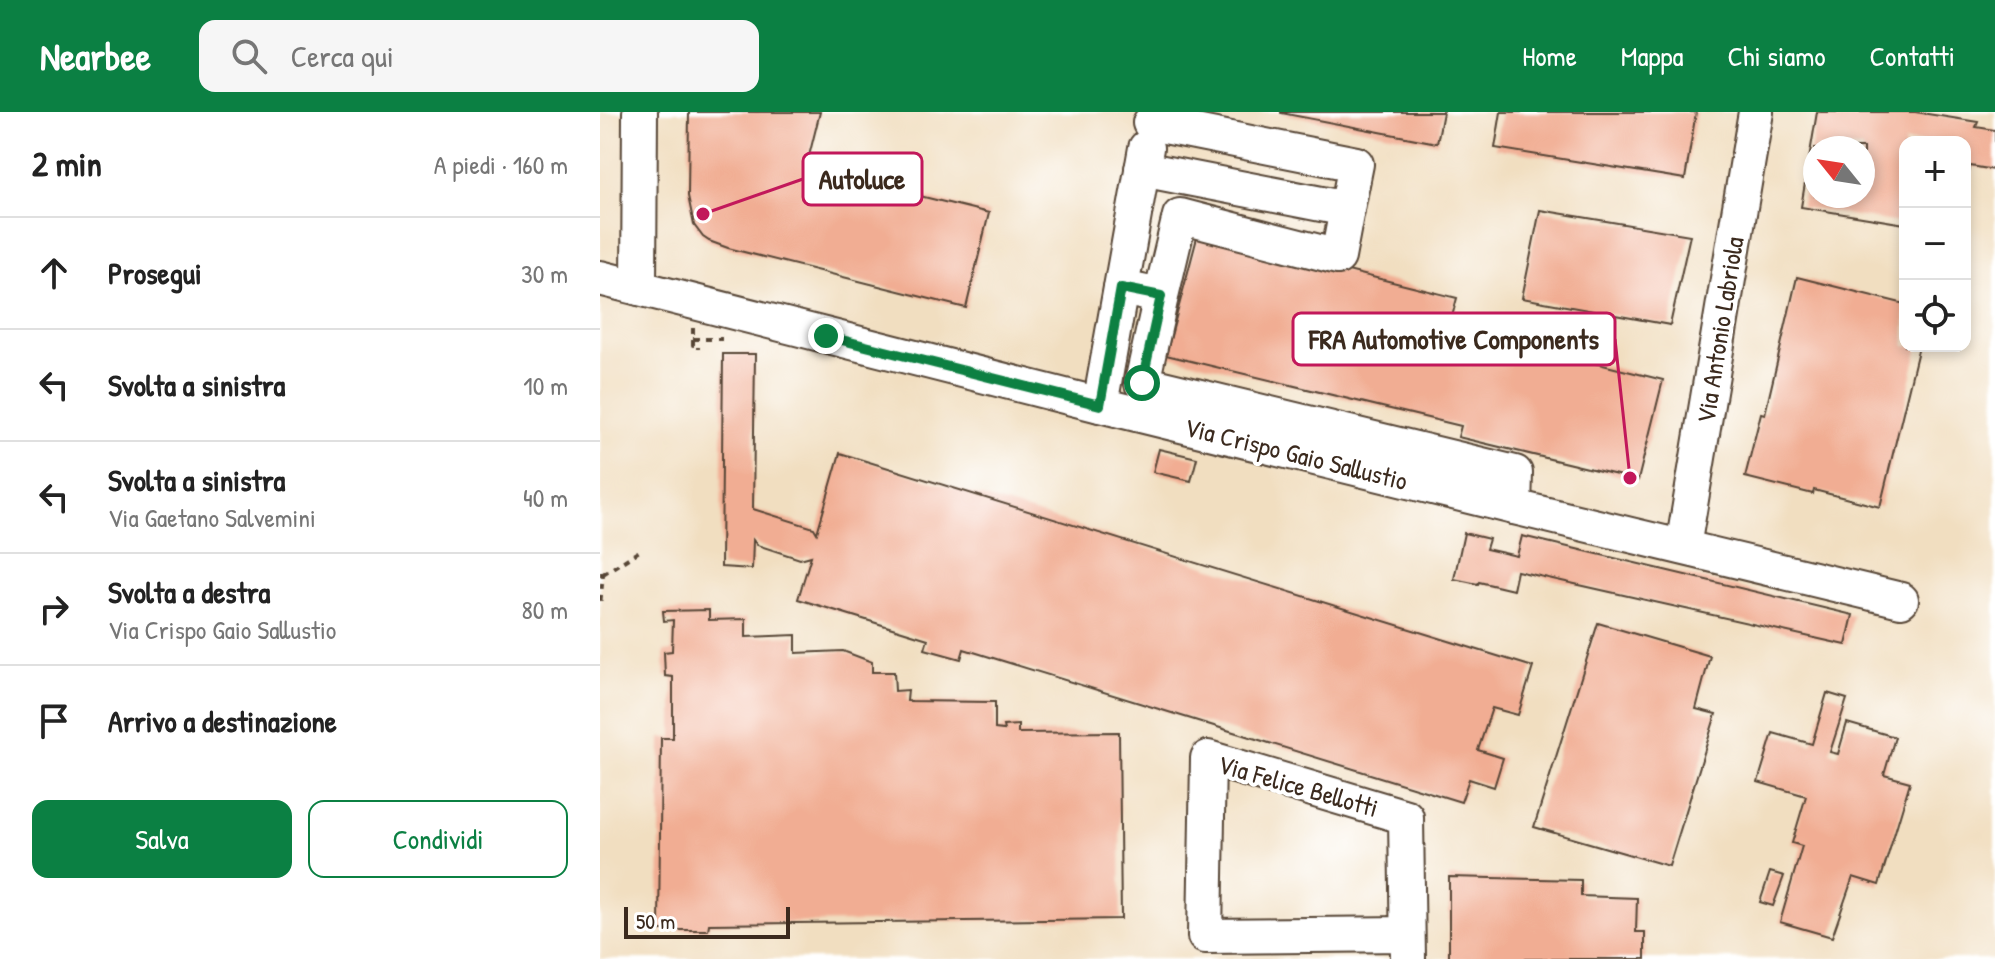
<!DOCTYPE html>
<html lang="it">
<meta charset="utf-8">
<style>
:root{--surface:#fff;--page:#f6f6f6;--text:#222;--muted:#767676;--line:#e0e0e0;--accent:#0b8043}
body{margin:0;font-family:"Patrick Hand",sans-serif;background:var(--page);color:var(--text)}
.controls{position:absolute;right:24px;top:24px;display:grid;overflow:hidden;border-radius:16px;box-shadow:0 4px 12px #0003}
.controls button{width:72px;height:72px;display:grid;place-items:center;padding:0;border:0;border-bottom:2px solid var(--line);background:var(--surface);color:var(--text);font:40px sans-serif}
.compass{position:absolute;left:1203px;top:24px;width:72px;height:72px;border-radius:50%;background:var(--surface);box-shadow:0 4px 12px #0003;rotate:300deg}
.scale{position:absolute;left:24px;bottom:20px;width:166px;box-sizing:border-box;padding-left:8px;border:4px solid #3b2a1e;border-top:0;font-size:22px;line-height:28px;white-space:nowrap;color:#3b2a1e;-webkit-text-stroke:6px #fff;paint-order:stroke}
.stop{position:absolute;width:24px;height:24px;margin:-18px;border:6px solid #0b8043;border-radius:50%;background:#fff}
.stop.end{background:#0b8043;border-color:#fff;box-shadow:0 2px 8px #0008}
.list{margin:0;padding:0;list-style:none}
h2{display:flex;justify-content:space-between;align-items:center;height:104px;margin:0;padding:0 32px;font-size:34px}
h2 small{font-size:26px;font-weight:400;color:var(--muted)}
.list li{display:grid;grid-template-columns:52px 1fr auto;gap:24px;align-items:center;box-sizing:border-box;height:112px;padding:0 32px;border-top:2px solid var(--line)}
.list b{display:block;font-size:30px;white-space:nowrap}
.list p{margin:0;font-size:26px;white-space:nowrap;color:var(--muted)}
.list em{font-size:26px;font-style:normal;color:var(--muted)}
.actions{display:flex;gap:16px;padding:24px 32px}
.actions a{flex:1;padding:18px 0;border:2px solid var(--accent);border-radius:16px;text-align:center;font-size:28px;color:var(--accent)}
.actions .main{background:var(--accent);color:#fff}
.icon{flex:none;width:44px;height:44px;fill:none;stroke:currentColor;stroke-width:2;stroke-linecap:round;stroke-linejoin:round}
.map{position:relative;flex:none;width:1395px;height:847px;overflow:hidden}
header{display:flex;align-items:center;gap:48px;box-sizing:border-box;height:112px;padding:0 40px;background:var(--accent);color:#fff}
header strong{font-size:38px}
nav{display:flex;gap:44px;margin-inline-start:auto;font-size:28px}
.search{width:560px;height:72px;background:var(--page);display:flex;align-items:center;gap:20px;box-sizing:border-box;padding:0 28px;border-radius:16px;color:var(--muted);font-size:30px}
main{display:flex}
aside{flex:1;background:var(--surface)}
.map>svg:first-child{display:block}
.building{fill:#f1ad93;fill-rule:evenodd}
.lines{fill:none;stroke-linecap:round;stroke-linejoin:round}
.minor-casing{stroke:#564536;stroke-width:38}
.path{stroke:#564536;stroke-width:4;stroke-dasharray:6 6;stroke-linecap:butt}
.minor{stroke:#fff;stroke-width:34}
.route{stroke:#0b8043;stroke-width:10}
.labels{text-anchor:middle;stroke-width:8;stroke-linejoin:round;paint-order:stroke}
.street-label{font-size:26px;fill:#3b2a1e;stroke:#fff}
.leader{fill:none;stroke:#c2185b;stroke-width:3}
.callout-dot{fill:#c2185b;stroke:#fff;stroke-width:3}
.callout{fill:#fff;stroke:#c2185b;stroke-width:3}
.callout-label{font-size:28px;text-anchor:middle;font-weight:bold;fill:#3b2a1e}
</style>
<header>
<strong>Nearbee</strong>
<div class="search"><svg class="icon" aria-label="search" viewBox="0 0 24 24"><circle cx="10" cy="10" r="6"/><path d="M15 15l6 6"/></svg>Cerca qui</div>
<nav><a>Home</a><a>Mappa</a><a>Chi siamo</a><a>Contatti</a></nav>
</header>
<main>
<aside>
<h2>2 min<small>A piedi · 160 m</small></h2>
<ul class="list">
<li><svg class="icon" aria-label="ahead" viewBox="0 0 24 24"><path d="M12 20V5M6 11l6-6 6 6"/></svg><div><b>Prosegui</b></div><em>30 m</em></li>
<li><svg class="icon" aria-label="left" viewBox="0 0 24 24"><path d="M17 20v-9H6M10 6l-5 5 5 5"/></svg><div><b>Svolta a sinistra</b></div><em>10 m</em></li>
<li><svg class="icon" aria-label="left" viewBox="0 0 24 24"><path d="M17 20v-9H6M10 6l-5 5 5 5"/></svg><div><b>Svolta a sinistra</b><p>Via Gaetano Salvemini</p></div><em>40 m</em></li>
<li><svg class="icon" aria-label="right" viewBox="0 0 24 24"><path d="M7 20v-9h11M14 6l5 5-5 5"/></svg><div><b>Svolta a destra</b><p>Via Crispo Gaio Sallustio</p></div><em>80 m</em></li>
<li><svg class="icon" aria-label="arrive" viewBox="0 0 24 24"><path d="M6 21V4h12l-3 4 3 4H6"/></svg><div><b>Arrivo a destinazione</b></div></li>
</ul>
<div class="actions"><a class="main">Salva</a><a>Condividi</a></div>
</aside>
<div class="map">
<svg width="1395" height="847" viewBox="0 0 1395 847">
<rect width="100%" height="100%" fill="#fff"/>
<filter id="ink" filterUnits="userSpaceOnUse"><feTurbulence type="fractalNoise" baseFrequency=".0125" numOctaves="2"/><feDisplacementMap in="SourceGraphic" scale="16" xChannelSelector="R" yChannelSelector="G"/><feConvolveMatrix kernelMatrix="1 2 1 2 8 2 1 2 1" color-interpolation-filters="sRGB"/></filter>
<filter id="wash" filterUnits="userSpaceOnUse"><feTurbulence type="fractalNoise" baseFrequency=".006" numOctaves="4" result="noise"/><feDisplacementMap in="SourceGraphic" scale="32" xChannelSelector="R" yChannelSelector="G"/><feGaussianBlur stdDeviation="1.8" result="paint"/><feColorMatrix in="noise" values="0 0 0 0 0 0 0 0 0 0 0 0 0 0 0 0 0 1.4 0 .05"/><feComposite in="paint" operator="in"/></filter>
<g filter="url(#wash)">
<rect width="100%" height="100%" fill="#f1dec0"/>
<g id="blocks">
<g class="building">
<path d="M 89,0 L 220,0 L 206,56 L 389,101 L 366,196 L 128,136 L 109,129 L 103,125 L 94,113 L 88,84 Z"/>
<path d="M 681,0 L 843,0 L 837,31 L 681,1 Z"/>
<path d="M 901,0 L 1096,0 L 1085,67 L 895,36 Z"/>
<path d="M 1217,0 L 1315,0 L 1378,10 L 1376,15 L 1395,18 L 1395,58 L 1370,54 L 1367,75 L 1365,75 L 1365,30 L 1305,30 L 1305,112 L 1201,95 ZM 1215,36 L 1263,36 L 1263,84 L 1215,84 Z"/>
<path d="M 940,98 L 1090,123 L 1070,213 L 922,186 Z"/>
<path d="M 598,122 L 857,186 L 846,227 L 883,233 L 886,224 L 1063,268 L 1038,368 L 858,325 L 861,314 L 566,243 Z"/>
<path d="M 1197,165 L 1305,192 L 1305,234 L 1319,234 L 1280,395 L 1214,378 L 1213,382 L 1145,365 L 1161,301 L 1165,302 Z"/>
<path d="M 123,242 L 155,242 L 153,397 L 214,416 L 217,421 L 240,341 L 933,555 L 918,603 L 892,596 L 878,638 L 903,646 L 894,675 L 869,667 L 861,690 L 364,537 L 361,547 L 325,537 L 328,527 L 198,487 L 211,444 L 200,447 L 157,433 L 153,428 L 152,457 L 121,455 Z"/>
<path d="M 559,337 L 597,346 L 591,369 L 553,360 Z"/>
<path d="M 864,421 L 889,427 L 886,437 L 917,444 L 922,424 L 1253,503 L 1246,533 L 917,459 L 913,478 L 879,470 L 878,472 L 854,467 Z"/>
<path d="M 109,498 L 109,508 L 146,507 L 146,525 L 196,523 L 196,541 L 243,539 L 272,550 L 272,560 L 294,560 L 295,579 L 308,578 L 307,589 L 395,590 L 395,617 L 404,618 L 403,614 L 418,613 L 418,621 L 519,620 L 521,807 L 109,812 L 108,818 L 59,818 L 61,626 L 73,626 L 73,565 L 65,564 L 64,540 L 72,539 L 73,508 L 64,509 L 63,499 Z"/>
<path d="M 998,511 L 1110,544 L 1096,597 L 1116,602 L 1069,754 L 934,715 Z"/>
<path d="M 1227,581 L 1247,587 L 1230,640 L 1238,642 L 1247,611 L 1295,625 L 1284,663 L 1310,670 L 1279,773 L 1253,765 L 1232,825 L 1180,810 L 1202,734 L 1192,731 L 1206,684 L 1158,670 L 1173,621 L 1212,632 Z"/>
<path d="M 1170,760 L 1184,764 L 1173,794 L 1160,790 Z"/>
<path d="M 849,765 L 981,768 L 981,784 L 1037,786 L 1036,820 L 1045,820 L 1045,847 L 849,847 Z"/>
</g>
</g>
</g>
<g filter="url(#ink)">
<use href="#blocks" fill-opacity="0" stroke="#564536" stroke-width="2"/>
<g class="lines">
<defs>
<g id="minor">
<path d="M 542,57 L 747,97 L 756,52 L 550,11"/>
<path d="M 0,166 L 500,293 L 914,395 L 1301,488"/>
<path d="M 39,176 L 40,0"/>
<path d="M 521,176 L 561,184 L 580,104 L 738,145 L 747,97"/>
<path d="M 561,184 L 542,271 L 915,361 L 914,395"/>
<path d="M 500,293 L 546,36"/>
<path d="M 1083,435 L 1156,0"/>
<path d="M 807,822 L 605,824 L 608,646 L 806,705 L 808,847"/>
</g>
</defs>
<use href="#minor" class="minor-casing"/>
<g class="path">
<path d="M 93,216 L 93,233 L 98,233 L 98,237"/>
<path d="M 93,227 L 122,227"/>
<path d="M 0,462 L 3,462 L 0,494"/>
<path d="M 3,462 L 41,438"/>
</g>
<use href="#minor" class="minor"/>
</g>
</g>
<g class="lines" filter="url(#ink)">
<path class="route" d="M 226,224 L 500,293 L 521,176 L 561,184 L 542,271"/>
</g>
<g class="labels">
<g class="street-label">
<text transform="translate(1120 218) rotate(-81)" y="9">Via Antonio Labriola</text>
<text transform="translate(696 342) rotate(14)" y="9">Via Crispo Gaio Sallustio</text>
<text transform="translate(698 674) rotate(16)" y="9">Via Felice Bellotti</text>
</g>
</g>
<path class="leader" d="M103 102L203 67M1030 366L1015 227"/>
<g class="callout-dot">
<circle cx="103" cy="102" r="8"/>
<circle cx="1030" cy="366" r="8"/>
</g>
<g class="callout">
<rect x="203" y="41" width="119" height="52" rx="8"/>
<rect x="693" y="201" width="322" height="52" rx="8"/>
</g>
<g class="callout-label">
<text x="262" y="77">Autoluce</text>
<text x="854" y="237">FRA Automotive Components</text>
</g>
</svg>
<div class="controls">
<button>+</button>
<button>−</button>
<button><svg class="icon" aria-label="locate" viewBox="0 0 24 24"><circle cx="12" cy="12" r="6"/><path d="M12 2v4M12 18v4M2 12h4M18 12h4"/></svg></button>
</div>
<svg class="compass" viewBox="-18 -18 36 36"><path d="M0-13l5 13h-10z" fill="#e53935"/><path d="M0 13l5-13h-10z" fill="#767676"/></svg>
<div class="scale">50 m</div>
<div class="stop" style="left:542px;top:271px"></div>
<div class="stop end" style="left:226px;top:224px"></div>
</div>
</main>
